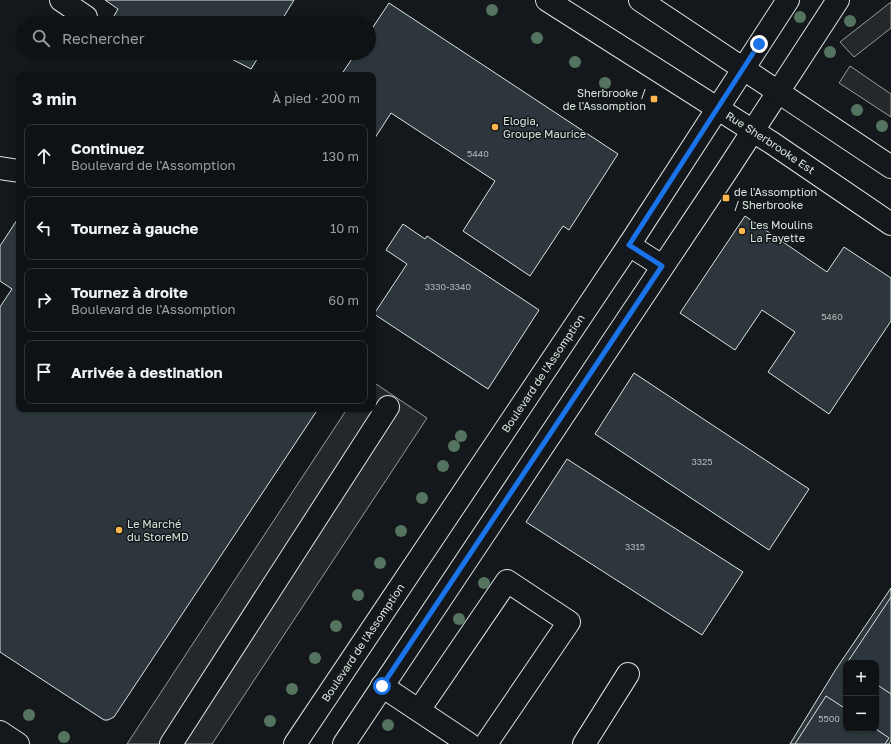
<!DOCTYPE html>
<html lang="fr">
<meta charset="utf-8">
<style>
:root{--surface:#0f1215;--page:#181b1e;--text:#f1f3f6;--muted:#9b9ea0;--line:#2f3234}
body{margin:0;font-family:"Golos Text",sans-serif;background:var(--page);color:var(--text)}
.controls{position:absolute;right:12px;bottom:12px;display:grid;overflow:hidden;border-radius:8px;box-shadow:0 1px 3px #0004}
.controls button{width:36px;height:36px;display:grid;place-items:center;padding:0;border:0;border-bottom:1px solid var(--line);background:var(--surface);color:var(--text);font:20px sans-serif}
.stop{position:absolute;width:12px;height:12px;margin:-9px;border:3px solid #1a73e8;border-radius:50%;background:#fff}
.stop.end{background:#1a73e8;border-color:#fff;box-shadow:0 1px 4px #0008}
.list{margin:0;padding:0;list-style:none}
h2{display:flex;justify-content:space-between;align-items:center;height:52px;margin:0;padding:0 16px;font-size:17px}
h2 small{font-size:13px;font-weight:400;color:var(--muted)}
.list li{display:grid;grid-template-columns:26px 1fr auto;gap:12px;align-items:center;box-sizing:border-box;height:64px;margin:0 8px 8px;padding:0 8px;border:1px solid var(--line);border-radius:8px}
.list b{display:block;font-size:15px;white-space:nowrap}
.list p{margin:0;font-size:13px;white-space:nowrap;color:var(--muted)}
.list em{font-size:13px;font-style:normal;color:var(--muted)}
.icon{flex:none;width:22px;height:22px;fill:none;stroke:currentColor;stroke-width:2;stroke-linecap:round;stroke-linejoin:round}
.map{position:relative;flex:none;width:891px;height:744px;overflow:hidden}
.search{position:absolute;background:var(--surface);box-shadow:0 1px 3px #0004;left:16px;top:16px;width:360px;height:44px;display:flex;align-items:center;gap:10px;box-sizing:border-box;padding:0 14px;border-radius:22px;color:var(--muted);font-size:15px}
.panel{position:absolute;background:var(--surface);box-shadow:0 1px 3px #0004;left:16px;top:72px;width:360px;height:340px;border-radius:8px}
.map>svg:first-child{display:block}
.parking{fill:#24282b;stroke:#939e99}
.building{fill:#2c363c;stroke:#d8e6dc;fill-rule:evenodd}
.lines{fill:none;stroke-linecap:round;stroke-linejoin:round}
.minor-casing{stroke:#d8e6dc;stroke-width:24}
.major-casing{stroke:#d8e6dc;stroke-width:24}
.minor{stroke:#14181c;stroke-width:22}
.major{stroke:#14181c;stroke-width:22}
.tree{fill:#55745f}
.route{stroke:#1a73e8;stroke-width:5}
.poi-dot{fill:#ffb74d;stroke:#14181c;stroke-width:1.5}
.labels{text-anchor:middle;stroke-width:3;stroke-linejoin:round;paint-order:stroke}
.number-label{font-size:9px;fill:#adbab4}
.poi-label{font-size:11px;fill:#d8e6dc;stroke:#14181c;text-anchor:start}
.street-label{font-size:11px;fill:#d8e6dc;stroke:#14181c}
</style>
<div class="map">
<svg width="891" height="744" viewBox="0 0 891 744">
<rect width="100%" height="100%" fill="#14181c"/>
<g class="parking">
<path d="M 891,2 L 891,28 L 854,57 L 840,42 Z"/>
<path d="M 850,66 L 891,94 L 891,117 L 839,83 Z"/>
<path d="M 373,382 L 427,418 L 212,744 L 127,744 L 347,409 L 373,409 Z"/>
</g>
<g class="building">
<path d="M 105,0 L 294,0 L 280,23 L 110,23 L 118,9 Z"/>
<path d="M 389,3 L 618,154 L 569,230 L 563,226 L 530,276 L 463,231 L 495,181 L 391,113 L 373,141 L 373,75 L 341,75 L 356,53 L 369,53 L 369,33 Z"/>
<path d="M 220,53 L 261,53 L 251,69 Z"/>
<path d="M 745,216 L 827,272 L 844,247 L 891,278 L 891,321 L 829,414 L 768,372 L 795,332 L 762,310 L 735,350 L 680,313 Z"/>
<path d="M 19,217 L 19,409 L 318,409 L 114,717 L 108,720 L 104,720 L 0,652 L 0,307 L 12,289 L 0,281 L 0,246 Z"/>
<path d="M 403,224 L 425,239 L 427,236 L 539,310 L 488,389 L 374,314 L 407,264 L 386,250 Z"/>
<path d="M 634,373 L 809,489 L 769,550 L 595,434 Z"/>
<path d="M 567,459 L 743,572 L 702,635 L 526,522 Z"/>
<path d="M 891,588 L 891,740 L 889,744 L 790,744 L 836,669 ZM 846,663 L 876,663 L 876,729 L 846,729 Z"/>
<path d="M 891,597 L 891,694 L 876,684 L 876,663 L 847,663 Z"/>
<path d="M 826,696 L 846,709 L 846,729 L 876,729 L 889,738 L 885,744 L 795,744 Z"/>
</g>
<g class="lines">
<defs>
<g id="minor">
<path d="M 61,0 L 86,17"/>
<path d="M 0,168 L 19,171"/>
<path d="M 629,245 L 662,266"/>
<path d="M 382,686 L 469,744"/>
<path d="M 419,710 L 507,581 L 569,622 L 486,744"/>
<path d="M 0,732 L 18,744"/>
<path d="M 171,744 L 388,407"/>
<path id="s1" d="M 295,744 L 629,245 L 788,0"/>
<path d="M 344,744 L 726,172 L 838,0"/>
<path d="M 584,744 L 628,674"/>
</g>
<g id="major">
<path id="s2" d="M 547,0 L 772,143 L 891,224"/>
<path d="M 640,0 L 891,167"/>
</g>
</defs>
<use href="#minor" class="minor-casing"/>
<use href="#major" class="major-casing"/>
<use href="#minor" class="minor"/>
<use href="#major" class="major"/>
</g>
<g class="tree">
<circle cx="492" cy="10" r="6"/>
<circle cx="800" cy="17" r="6"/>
<circle cx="850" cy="21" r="6"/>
<circle cx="537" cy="38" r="6"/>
<circle cx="830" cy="52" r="6"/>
<circle cx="575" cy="62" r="6"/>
<circle cx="605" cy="83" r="6"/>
<circle cx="857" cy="110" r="6"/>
<circle cx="882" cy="126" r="6"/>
<circle cx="461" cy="436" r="6"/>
<circle cx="454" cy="446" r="6"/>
<circle cx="443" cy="466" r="6"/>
<circle cx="422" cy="498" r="6"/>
<circle cx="401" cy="531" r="6"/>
<circle cx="380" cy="563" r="6"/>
<circle cx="484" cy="583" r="6"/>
<circle cx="358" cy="595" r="6"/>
<circle cx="459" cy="619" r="6"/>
<circle cx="336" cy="626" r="6"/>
<circle cx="315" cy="658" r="6"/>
<circle cx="292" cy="689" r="6"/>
<circle cx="29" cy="715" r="6"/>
<circle cx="270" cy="721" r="6"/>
<circle cx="388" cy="725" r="6"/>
<circle cx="64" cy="737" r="6"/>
</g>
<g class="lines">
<path class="route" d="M 382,686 L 662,266 L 629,245 L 759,44"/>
</g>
<g class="poi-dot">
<rect x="650" y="95" width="8" height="8" rx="2"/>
<circle cx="495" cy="127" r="4"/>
<rect x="722" y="194" width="8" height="8" rx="2"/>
<circle cx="742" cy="231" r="4"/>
<circle cx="119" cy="530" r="4"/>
</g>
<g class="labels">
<g class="number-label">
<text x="478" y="157">5440</text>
<text x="448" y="290">3330-3340</text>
<text x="832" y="320">5460</text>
<text x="702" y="465">3325</text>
<text x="635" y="550">3315</text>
<text x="829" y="722">5500</text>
</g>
<g class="poi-label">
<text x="646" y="97" text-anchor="end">Sherbrooke /<tspan x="646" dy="13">de l'Assomption</tspan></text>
<text x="503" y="125">Elogia,<tspan x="503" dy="13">Groupe Maurice</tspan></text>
<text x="734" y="196">de l'Assomption<tspan x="734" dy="13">/ Sherbrooke</tspan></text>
<text x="750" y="229">Les Moulins<tspan x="750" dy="13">La Fayette</tspan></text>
<text x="127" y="528">Le Marché<tspan x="127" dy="13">du StoreMD</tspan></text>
</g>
<g class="street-label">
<text dy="4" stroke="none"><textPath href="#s2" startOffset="265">Rue Sherbrooke Est</textPath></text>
<text dy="4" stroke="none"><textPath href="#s1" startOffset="446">Boulevard de l'Assomption</textPath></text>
<text dy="4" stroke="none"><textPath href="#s1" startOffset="122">Boulevard de l'Assomption</textPath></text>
</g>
</g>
</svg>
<div class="controls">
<button>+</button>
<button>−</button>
</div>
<div class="stop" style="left:382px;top:686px"></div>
<div class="stop end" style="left:759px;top:44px"></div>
<div class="search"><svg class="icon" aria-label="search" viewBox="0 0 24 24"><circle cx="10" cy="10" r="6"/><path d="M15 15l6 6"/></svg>Rechercher</div>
<section class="panel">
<h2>3 min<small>À pied · 200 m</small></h2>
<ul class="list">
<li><svg class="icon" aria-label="ahead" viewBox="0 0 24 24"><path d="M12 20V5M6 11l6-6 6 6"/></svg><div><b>Continuez</b><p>Boulevard de l'Assomption</p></div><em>130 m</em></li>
<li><svg class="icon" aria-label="left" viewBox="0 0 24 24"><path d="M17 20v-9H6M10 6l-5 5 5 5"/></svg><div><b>Tournez à gauche</b></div><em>10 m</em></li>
<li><svg class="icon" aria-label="right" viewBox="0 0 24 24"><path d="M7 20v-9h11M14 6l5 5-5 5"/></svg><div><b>Tournez à droite</b><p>Boulevard de l'Assomption</p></div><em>60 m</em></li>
<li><svg class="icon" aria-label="arrive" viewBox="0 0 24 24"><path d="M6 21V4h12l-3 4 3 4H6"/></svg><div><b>Arrivée à destination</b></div></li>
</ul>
</section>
</div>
